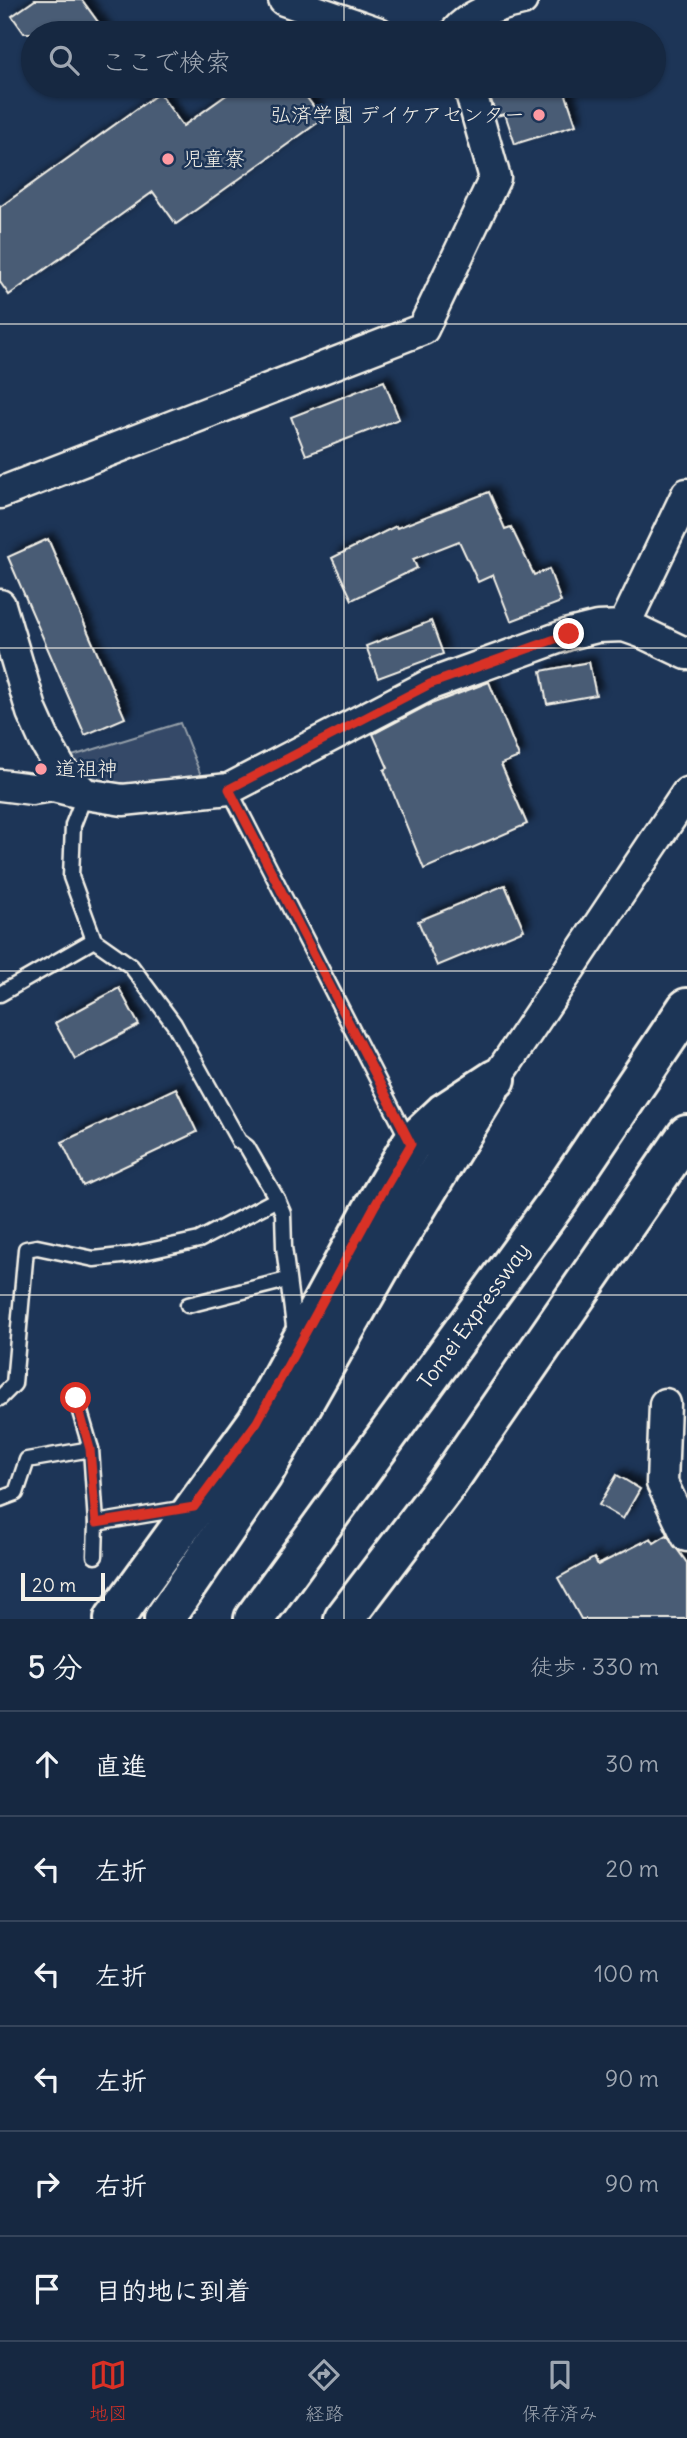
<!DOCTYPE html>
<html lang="ja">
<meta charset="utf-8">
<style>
:root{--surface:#162841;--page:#23344c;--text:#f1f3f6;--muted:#9ea6b1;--line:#35445a;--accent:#d93025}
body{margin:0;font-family:Delius,"Klee One",sans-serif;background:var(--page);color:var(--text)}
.scale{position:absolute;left:21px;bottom:18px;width:84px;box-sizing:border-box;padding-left:7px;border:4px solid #f4f1e8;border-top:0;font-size:19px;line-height:24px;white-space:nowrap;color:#f4f1e8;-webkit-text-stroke:5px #1d3557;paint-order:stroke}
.stop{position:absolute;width:21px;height:21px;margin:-16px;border:5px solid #d93025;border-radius:50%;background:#fff}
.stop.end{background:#d93025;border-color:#fff;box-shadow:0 2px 7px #0008}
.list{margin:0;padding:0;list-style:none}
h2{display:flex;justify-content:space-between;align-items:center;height:91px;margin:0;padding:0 28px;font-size:30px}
h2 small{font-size:23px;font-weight:400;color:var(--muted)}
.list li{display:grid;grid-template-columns:46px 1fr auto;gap:21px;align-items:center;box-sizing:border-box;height:105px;padding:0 28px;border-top:2px solid var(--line)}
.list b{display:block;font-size:26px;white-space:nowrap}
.list em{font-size:23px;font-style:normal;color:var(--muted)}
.icon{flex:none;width:38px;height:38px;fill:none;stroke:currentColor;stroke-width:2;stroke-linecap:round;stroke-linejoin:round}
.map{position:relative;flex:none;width:687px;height:1619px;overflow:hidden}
.search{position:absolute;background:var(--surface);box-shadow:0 2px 5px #0004;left:21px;right:21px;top:21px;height:77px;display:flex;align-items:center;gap:18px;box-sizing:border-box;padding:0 24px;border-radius:38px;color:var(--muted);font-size:26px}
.sheet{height:721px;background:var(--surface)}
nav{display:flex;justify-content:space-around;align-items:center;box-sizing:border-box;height:98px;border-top:2px solid var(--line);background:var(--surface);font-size:19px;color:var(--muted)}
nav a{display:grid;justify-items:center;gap:4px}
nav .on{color:var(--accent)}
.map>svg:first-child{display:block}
.green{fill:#354a67;stroke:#949ea8;stroke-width:2}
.building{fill:#485b74;stroke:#f4f1e8;stroke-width:2;filter:url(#shadow)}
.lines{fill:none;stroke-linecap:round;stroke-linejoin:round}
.lane-casing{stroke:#f4f1e8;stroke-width:19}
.street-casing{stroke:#f4f1e8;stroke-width:35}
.secondary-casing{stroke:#f4f1e8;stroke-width:44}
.highway-casing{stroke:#f4f1e8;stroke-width:44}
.lane{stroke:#1d3557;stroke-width:14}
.street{stroke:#1d3557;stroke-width:30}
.secondary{stroke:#1d3557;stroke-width:38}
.highway{stroke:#1d3557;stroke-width:38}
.route{stroke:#d93025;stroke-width:9}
.grid{fill:none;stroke:#f4f1e8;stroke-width:2;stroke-opacity:0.55}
.poi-dot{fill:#ff9aa2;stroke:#1d3557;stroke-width:2.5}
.labels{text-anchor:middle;stroke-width:5;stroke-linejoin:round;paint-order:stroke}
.poi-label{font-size:21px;fill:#f4f1e8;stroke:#1d3557;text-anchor:start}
.street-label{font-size:21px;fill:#f4f1e8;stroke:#1d3557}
</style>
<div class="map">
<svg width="687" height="1619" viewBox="0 0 687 1619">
<defs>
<filter id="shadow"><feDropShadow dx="6" dy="-6" stdDeviation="3.5" flood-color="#0009"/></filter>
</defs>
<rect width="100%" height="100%" fill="#1d3557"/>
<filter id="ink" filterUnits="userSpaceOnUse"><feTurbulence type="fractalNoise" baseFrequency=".0143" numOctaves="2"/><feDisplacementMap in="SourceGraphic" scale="14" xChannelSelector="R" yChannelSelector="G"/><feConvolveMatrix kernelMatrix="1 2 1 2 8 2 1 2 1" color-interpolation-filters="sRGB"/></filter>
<g filter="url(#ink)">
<path class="green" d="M 180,723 L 202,778 L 116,789 L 71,764 L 69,757 Z"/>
<g class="building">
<path d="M 35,0 L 82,0 L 106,33 L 24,33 L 12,16 Z"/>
<path d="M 239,86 L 298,86 L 323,119 L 176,224 L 153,192 L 9,295 L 0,282 L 0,207 L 159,93 L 183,126 Z"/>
<path d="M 487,86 L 563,86 L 576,125 L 515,144 L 505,114 L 496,116 Z"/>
<path d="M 384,381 L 399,419 L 306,455 L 291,417 Z"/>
<path d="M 489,492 L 505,529 L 511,527 L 534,575 L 549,569 L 561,602 L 511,621 L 493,575 L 478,582 L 459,541 L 413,559 L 417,568 L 352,600 L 332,558 L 396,526 L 397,528 Z"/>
<path d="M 48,539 L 125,718 L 85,735 L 8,557 Z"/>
<path d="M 431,621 L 443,654 L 378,678 L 366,646 Z"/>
<path d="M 589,662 L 596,695 L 547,704 L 541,671 Z"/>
<path d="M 489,682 L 519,757 L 501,764 L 527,824 L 424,869 L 384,770 L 388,768 L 373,734 L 426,706 Z"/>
<path d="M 505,885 L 524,930 L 437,966 L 418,921 Z"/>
<path d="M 119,988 L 139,1025 L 75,1059 L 55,1023 Z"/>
<path d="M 176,1088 L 197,1132 L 83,1186 L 62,1142 Z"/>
<path d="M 617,1475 L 640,1489 L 623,1519 L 599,1505 Z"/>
<path d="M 667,1535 L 687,1563 L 687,1619 L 581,1619 L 558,1578 L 594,1558 L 598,1565 L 651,1538 L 654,1543 Z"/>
</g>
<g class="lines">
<defs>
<g id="lane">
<path d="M 229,789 L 410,1143"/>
<path d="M 85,794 L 73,825 L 71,877 L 94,940 L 131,966 L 174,1024 L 239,1141 L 247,1147 L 277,1199 L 283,1213 L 284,1247 L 294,1326 L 302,1331"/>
<path d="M 0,994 L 94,940"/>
<path d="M 188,1305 L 287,1280"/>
<path d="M 0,1398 L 14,1384 L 26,1249 L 37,1247 L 94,1259 L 130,1255 L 199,1240 L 277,1199"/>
<path d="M 76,1398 L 91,1449 L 96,1523 L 95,1556"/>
<path d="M 0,1499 L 16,1493 L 27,1460 L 91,1449"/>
<path d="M 96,1523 L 186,1508"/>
</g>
<g id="street">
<path d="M 284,0 L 379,33"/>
<path d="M 455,33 C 469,14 499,5 522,0"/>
<path d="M 0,493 L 423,329 L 495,178 L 469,86"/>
<path d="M 0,605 L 32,712 L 45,741 L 62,771 L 85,794 L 123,800 L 229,789 L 431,684 L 569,634 L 597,627 L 624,626 L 641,632 L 687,654"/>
<path d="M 624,626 L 687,494"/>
<path d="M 0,785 L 32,789 L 53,786 L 85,794"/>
<path d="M 496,1079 L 687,793"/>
<path d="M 665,1404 L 662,1483 L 687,1536"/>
</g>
<g id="secondary">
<path d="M 114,1619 L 257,1422 L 374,1207 L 411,1144 L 444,1113 L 496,1079"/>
<path d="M 164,1619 L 263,1474 L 386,1257 L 489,1089"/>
</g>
<g id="highway">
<path d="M 254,1619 L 561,1196 L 687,1008"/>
<path d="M 344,1619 L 448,1482 L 687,1135"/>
</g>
</defs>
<use href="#lane" class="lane-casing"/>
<use href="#street" class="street-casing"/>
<use href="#secondary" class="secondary-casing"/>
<use href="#highway" class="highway-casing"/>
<use href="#lane" class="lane"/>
<use href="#street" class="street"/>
<use href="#secondary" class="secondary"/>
<use href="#highway" class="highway"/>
</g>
</g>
<g class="lines" filter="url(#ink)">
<path class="route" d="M 76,1398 L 90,1449 L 96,1523 L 194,1507 L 257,1422 L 374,1207 L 411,1144 L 229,789 L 430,684 L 569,634"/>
</g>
<path class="grid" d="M 344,0 L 344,33M 344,86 L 344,1619M 0,324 L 687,324M 0,648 L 687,648M 0,971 L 687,971M 0,1295 L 687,1295"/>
<g class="poi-dot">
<circle cx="539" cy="115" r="7"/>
<circle cx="168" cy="159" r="7"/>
<circle cx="41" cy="769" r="7"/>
</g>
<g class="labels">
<g class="poi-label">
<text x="525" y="122" text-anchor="end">弘済学園 デイケアセンター</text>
<text x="182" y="166">児童寮</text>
<text x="55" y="776">道祖神</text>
</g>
<g class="street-label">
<text transform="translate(474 1316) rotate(-54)" y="7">Tomei Expressway</text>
</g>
</g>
</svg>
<div class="scale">20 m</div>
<div class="stop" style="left:76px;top:1398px"></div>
<div class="stop end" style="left:569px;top:634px"></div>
<div class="search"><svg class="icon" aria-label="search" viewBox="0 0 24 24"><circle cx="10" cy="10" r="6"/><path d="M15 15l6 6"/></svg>ここで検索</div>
</div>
<section class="sheet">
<h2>5 分<small>徒歩 · 330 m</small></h2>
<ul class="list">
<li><svg class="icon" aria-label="ahead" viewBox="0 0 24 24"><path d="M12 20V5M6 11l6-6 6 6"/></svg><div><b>直進</b></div><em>30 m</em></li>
<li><svg class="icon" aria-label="left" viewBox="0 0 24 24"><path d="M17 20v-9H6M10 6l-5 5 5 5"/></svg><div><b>左折</b></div><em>20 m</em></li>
<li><svg class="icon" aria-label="left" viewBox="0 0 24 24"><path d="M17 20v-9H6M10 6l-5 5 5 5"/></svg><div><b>左折</b></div><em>100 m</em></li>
<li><svg class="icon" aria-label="left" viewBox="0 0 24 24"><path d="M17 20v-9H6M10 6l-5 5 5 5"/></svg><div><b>左折</b></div><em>90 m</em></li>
<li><svg class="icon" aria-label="right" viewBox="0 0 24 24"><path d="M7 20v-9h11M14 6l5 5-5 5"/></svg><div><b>右折</b></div><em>90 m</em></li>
<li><svg class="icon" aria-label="arrive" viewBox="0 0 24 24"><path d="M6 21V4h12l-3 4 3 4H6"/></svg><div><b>目的地に到着</b></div></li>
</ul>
</section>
<nav>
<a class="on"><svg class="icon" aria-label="map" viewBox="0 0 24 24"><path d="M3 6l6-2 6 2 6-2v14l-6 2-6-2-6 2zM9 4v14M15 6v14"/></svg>地図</a>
<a><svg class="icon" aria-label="directions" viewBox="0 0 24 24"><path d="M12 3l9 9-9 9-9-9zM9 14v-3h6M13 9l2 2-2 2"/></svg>経路</a>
<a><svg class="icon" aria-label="saved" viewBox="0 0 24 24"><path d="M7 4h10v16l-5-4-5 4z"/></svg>保存済み</a>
</nav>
